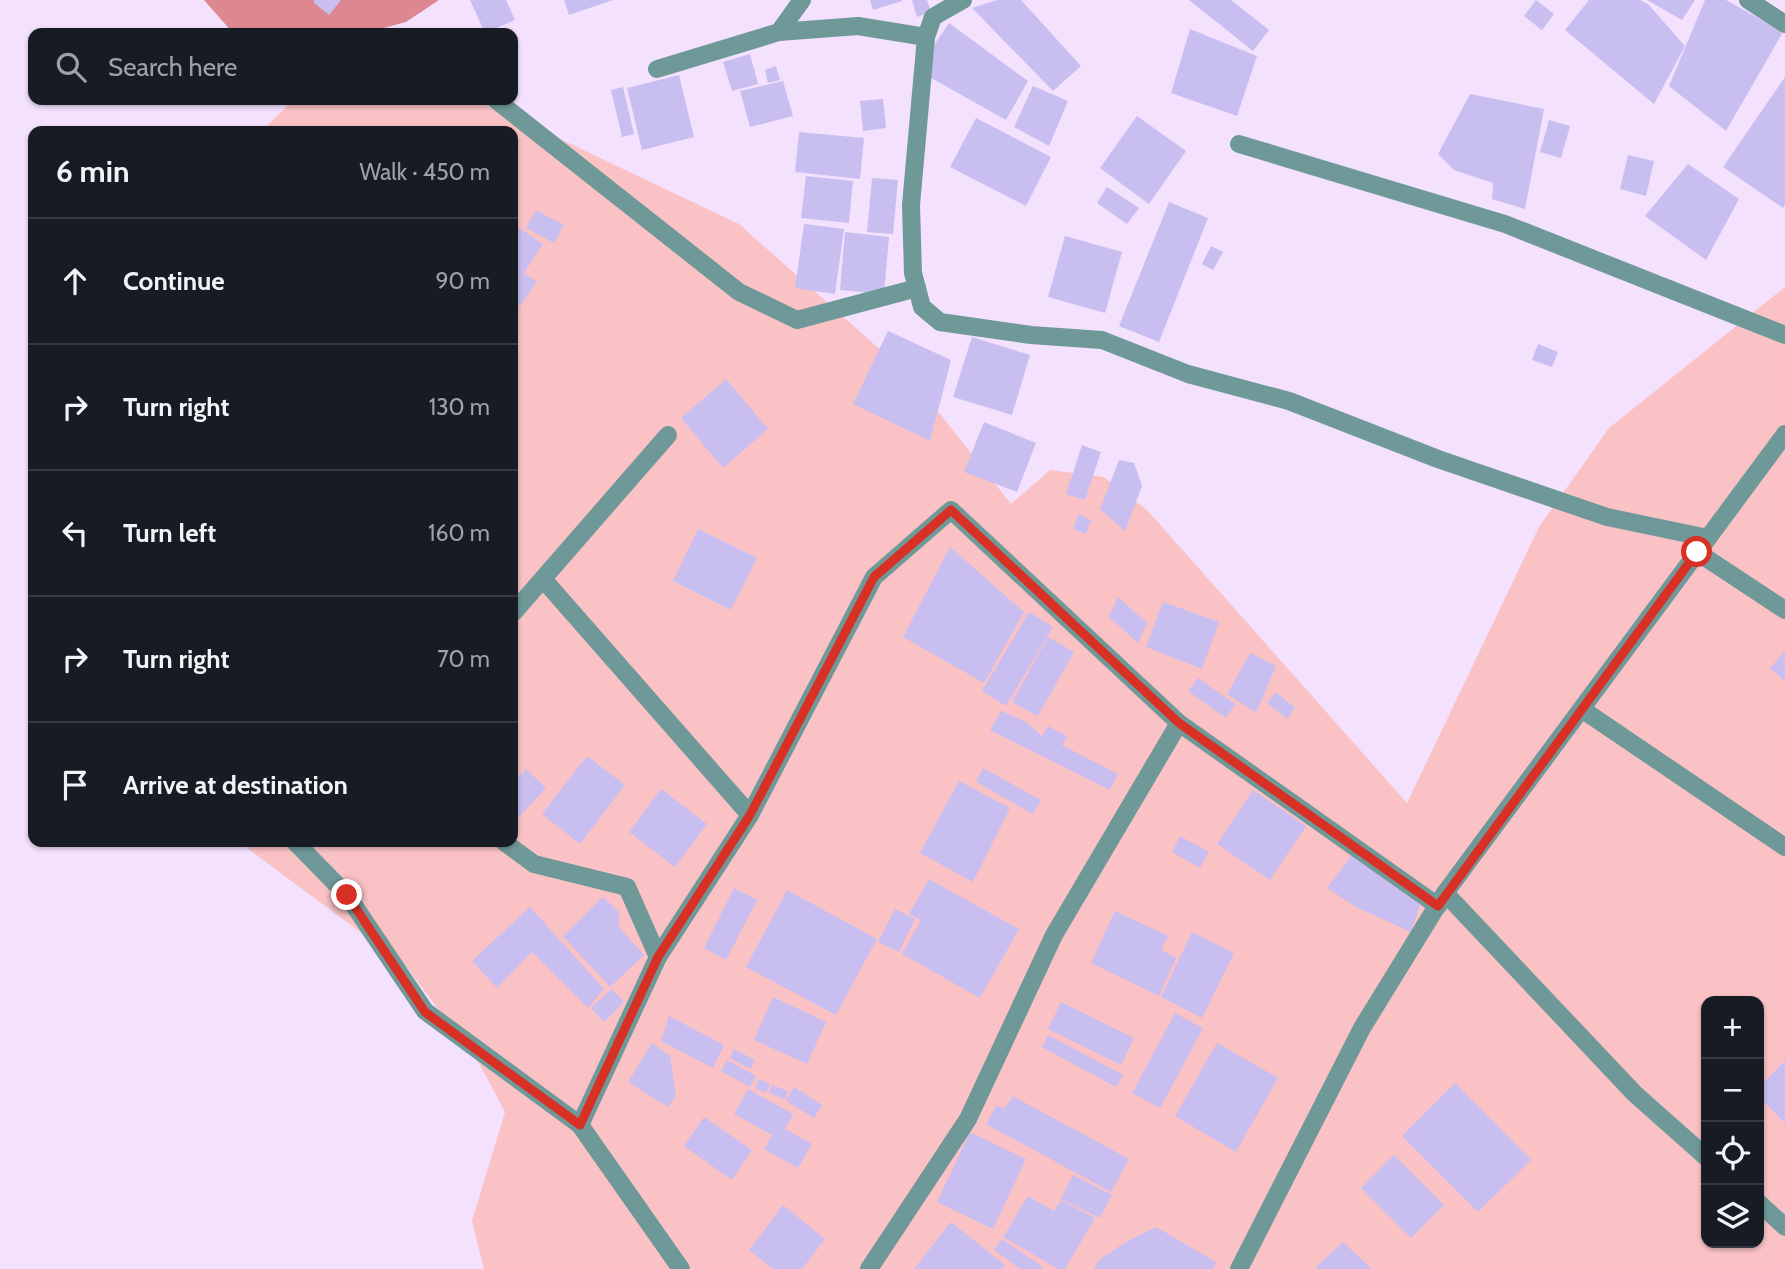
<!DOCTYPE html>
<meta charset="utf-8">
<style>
:root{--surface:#171b24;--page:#20242c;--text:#f1f3f6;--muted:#9ea1a6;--line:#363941}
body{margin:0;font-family:Cabin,sans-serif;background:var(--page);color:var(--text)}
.controls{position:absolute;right:21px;bottom:21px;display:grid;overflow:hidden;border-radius:14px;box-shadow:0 2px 5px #0004}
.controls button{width:63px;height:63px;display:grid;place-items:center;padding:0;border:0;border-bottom:2px solid var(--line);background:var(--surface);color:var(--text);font:35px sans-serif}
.stop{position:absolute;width:21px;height:21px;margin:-16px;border:5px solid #d93025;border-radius:50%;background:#fff}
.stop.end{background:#d93025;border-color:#fff;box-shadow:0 2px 7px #0008}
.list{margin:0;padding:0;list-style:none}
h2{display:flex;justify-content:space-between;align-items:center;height:91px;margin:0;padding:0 28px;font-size:30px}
h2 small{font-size:23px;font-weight:400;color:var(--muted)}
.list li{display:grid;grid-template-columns:46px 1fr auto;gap:21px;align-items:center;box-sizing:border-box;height:126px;padding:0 28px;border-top:2px solid var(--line)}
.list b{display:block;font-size:26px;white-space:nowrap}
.list em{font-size:23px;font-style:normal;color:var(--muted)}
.icon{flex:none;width:38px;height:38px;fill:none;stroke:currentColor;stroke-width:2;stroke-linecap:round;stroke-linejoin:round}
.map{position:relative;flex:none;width:1785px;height:1269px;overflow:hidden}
.search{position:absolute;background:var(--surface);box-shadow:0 2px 5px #0004;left:28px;top:28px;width:490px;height:77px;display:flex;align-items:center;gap:18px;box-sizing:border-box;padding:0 24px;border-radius:14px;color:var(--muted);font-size:26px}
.panel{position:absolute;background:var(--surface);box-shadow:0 2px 5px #0004;left:28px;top:126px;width:490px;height:721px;border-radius:14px}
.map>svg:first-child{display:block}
.green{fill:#fac2c5;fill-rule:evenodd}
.forest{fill:#dd8890}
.building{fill:#c8bef0}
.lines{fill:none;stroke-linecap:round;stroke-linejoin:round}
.minor{stroke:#6e9998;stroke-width:18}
.route{stroke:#d93025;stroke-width:9}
</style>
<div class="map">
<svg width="1785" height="1269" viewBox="0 0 1785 1269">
<rect width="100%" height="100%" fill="#f4e1fe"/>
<path class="green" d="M 293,100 L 510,100 L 537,128 L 739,224 L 911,377 L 1011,504 L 1050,470 L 1104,477 L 1147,510 L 1407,803 L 1539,527 L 1609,428 L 1785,287 L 1785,1269 L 484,1269 L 472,1221 L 505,1112 L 480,1065 L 406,966 L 239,842 L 513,842 L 513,131 L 262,131 ZM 1706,1001 L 1759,1001 L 1759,1243 L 1706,1243 Z"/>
<path class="forest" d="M 204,0 L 439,0 L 406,22 L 365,33 L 233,33 Z"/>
<g class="building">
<path d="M 315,0 L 341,0 L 329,15 L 313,2 Z"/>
<path d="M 470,0 L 506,0 L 515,20 L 485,33 Z"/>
<path d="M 564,0 L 613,0 L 569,15 Z"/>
<path d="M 870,0 L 902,0 L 902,1 L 873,10 Z"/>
<path d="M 912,0 L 927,0 L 931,12 L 917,17 Z"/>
<path d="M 997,0 L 1021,0 L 1081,66 L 1053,91 L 972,8 Z"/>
<path d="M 1189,0 L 1231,0 L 1269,30 L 1253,51 Z"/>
<path d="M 1536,0 L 1554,14 L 1542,30 L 1524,16 Z"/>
<path d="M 1589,0 L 1640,0 L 1648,4 L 1685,46 L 1654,104 L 1565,30 Z"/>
<path d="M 1647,0 L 1695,0 L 1682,20 Z"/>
<path d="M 1705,0 L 1726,0 L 1783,32 L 1726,131 L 1669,86 Z"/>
<path d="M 949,23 L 1028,81 L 1006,120 L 917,70 Z"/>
<path d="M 1190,29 L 1257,56 L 1237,116 L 1171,93 Z"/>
<path d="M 750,54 L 758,84 L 732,91 L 723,62 Z"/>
<path d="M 776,66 L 780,80 L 768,83 L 765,70 Z"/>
<path d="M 679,75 L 694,137 L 642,150 L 627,88 Z"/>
<path d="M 1785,77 L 1785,205 L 1783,208 L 1723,167 Z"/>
<path d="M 783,81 L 793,116 L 750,127 L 740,91 Z"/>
<path d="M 1033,86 L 1068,101 L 1049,146 L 1014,127 Z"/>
<path d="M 623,87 L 634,134 L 622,137 L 611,90 Z"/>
<path d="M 1470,94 L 1544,109 L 1525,209 L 1492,199 L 1493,183 L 1454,170 L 1438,154 Z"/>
<path d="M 883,99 L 886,128 L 863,131 L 860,101 Z"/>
<path d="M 1137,116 L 1186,151 L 1149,204 L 1100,168 Z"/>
<path d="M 976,118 L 1051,157 L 1026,206 L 950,167 Z"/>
<path d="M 1549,120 L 1570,126 L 1561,158 L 1540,152 Z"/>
<path d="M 799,132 L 864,138 L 860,179 L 795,172 Z"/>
<path d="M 1628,155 L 1654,161 L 1646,196 L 1620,189 Z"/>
<path d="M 1688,164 L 1739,199 L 1706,260 L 1645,216 Z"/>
<path d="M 806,176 L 853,181 L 849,223 L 801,218 Z"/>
<path d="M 872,178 L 898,180 L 893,234 L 867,232 Z"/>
<path d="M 1107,187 L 1139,208 L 1127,224 L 1097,203 Z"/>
<path d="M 1169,202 L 1208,218 L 1159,342 L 1119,326 Z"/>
<path d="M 536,210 L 564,225 L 554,243 L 526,228 Z"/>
<path d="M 804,224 L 844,229 L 835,294 L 795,288 Z"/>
<path d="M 519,228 L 543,244 L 524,273 L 537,282 L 520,306 L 513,301 L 513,233 L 515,234 Z"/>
<path d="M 845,232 L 889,237 L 884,294 L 840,290 Z"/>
<path d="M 1065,236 L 1122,252 L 1105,313 L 1048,297 Z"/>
<path d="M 1211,246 L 1223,252 L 1213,270 L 1202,264 Z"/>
<path d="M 888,331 L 951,360 L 930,441 L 853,404 Z"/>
<path d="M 972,337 L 1030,355 L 1012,415 L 953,397 Z"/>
<path d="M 1538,344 L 1558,352 L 1552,367 L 1532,360 Z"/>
<path d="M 726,379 L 768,429 L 723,468 L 681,418 Z"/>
<path d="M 984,422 L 1036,443 L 1017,492 L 964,472 Z"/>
<path d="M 1082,445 L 1101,452 L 1085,500 L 1066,494 Z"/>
<path d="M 1119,460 L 1134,463 L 1142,486 L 1125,531 L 1100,509 Z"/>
<path d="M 1078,514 L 1091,520 L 1086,534 L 1073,529 Z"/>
<path d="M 698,529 L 757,558 L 731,610 L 673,581 Z"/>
<path d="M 950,547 L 1024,612 L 984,683 L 903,637 Z"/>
<path d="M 1118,597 L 1147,623 L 1138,643 L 1109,617 Z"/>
<path d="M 1163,602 L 1219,622 L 1202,669 L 1146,647 Z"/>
<path d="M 1029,612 L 1053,627 L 1006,706 L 982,691 Z"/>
<path d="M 1048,637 L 1074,652 L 1038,716 L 1012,702 Z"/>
<path d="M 1785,651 L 1785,681 L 1770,668 Z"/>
<path d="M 1250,653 L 1276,666 L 1256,713 L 1227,694 Z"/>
<path d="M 1198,678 L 1235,704 L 1226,718 L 1188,691 Z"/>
<path d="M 1276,692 L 1295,708 L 1287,719 L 1267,703 Z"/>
<path d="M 1001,711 L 1026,722 L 1042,736 L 1048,726 L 1067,736 L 1062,745 L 1118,774 L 1110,790 L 990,730 Z"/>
<path d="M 587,756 L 625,785 L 580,844 L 542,814 Z"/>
<path d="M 983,768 L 1041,800 L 1033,814 L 976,782 Z"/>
<path d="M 526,769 L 546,788 L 513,823 L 513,783 Z"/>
<path d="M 959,781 L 1010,808 L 973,882 L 920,853 Z"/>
<path d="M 661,789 L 707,824 L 675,867 L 629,832 Z"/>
<path d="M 1253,790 L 1306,826 L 1270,880 L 1217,844 Z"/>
<path d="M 1180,836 L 1209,852 L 1200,868 L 1172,852 Z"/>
<path d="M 1352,855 L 1420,905 L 1411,932 L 1356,907 L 1327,888 Z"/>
<path d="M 929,879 L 1019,929 L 980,998 L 902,954 L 921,920 L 909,914 Z"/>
<path d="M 734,888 L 757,900 L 726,960 L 704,948 Z"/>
<path d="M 787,890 L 877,939 L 836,1015 L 746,967 Z"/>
<path d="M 603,897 L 619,912 L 619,927 L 644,955 L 610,987 L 563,936 Z"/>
<path d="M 530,907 L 604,989 L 588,1008 L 532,952 L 497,988 L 472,961 Z"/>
<path d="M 895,909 L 915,919 L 899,952 L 878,942 Z"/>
<path d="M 1115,911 L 1168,936 L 1161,950 L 1176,958 L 1159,996 L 1091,963 Z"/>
<path d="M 1192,932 L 1234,953 L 1202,1018 L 1161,997 Z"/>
<path d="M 612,989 L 624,1002 L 604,1022 L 591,1008 Z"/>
<path d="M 773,997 L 826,1022 L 807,1064 L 754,1040 Z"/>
<path d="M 1061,1002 L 1134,1038 L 1121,1065 L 1048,1029 Z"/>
<path d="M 1175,1013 L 1203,1028 L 1160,1108 L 1132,1093 Z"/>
<path d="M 669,1016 L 724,1045 L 713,1068 L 661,1041 Z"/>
<path d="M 1048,1035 L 1123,1075 L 1116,1087 L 1042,1047 Z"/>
<path d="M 652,1043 L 670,1056 L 676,1096 L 668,1107 L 628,1082 Z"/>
<path d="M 1217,1043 L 1278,1078 L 1236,1152 L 1175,1116 Z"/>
<path d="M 734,1049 L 755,1060 L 750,1069 L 730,1058 Z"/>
<path d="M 727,1060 L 756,1076 L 750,1087 L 721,1071 Z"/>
<path d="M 1785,1061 L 1785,1123 L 1759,1097 L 1759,1087 Z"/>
<path d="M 759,1079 L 770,1084 L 766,1093 L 755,1088 Z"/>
<path d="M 1455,1083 L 1531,1160 L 1478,1212 L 1402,1136 Z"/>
<path d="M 772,1085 L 788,1091 L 785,1099 L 769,1093 Z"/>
<path d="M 794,1087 L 822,1105 L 814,1118 L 786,1101 Z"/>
<path d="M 748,1089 L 793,1114 L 785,1129 L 812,1144 L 798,1168 L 764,1149 L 772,1135 L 734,1114 Z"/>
<path d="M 1013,1096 L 1129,1159 L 1111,1192 L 986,1124 L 996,1106 L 1005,1108 Z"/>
<path d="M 704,1117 L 752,1150 L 732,1180 L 684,1146 Z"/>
<path d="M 970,1132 L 1026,1159 L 993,1229 L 937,1202 Z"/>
<path d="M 1394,1155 L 1444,1205 L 1411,1238 L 1361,1188 Z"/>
<path d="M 1073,1175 L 1112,1195 L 1100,1218 L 1061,1199 Z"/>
<path d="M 1028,1196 L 1054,1211 L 1061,1200 L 1095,1218 L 1065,1269 L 1058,1269 L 1003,1237 Z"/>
<path d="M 783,1205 L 825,1239 L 802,1269 L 773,1269 L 749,1250 Z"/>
<path d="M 951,1222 L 1005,1265 L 1002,1269 L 914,1269 Z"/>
<path d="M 1156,1227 L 1216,1262 L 1213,1269 L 1094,1269 L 1099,1260 L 1124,1243 Z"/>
<path d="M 1002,1239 L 1043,1267 L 1041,1269 L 1020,1269 L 994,1250 Z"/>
<path d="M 1343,1242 L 1372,1269 L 1317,1269 L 1317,1266 Z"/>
</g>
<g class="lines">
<g class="minor">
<path d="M 963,0 L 933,17 L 926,37 L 911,205 L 913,273 L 922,307 L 940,322 L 1031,335 L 1102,340 L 1188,374 L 1289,401 L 1438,459 L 1607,517 L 1708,538"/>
<path d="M 1748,0 L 1785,24"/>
<path d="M 779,32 L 802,0"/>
<path d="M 657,69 L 779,32 L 858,26 L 926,37"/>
<path d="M 496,100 L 739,292 L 797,320 L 917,288"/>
<path d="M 1239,144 L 1505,224 L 1785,335"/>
<path d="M 1697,552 L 1785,610"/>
<path d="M 543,579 L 750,815"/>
<path d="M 513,613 L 668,435"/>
<path d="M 1583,710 L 1785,847"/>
<path d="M 295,842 L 347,895 L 425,1011 L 580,1125"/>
<path d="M 504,842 L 534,864 L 627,887 L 658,957"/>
<path d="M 1445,893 L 1635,1094 L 1706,1157"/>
<path d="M 1759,1203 L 1785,1227"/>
<path d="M 681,1269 L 580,1125 L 658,957 L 750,815 L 874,577 L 951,510 L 1179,723 L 1438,906"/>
<path d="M 869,1269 L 968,1119 L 1054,935 L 1179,723"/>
<path d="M 1239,1269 L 1362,1028 L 1445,893 L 1785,434"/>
</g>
</g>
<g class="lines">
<path class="route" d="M 347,895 L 425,1012 L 580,1125 L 658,957 L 750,815 L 874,577 L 951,510 L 1179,723 L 1438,906 L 1697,552"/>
</g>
</svg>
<div class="controls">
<button>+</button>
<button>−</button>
<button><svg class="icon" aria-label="locate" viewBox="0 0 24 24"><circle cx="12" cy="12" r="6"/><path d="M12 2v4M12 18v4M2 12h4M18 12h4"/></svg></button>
<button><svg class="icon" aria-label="layers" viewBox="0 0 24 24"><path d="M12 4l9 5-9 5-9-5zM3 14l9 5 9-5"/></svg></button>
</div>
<div class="stop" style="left:1697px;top:552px"></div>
<div class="stop end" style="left:347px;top:895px"></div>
<div class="search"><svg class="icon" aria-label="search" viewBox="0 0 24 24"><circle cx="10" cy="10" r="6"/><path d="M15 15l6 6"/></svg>Search here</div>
<section class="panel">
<h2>6 min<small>Walk · 450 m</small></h2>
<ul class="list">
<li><svg class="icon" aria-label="ahead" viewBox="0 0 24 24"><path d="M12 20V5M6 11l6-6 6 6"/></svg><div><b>Continue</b></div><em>90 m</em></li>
<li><svg class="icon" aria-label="right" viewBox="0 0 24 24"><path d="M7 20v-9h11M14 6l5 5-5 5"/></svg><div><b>Turn right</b></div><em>130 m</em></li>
<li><svg class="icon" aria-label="left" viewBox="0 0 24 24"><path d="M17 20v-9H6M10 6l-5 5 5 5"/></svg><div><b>Turn left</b></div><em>160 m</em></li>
<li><svg class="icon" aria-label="right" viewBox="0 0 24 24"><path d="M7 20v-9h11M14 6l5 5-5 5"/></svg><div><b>Turn right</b></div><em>70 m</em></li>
<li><svg class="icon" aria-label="arrive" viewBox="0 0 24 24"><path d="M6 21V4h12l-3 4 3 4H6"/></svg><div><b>Arrive at destination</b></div></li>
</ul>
</section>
</div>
